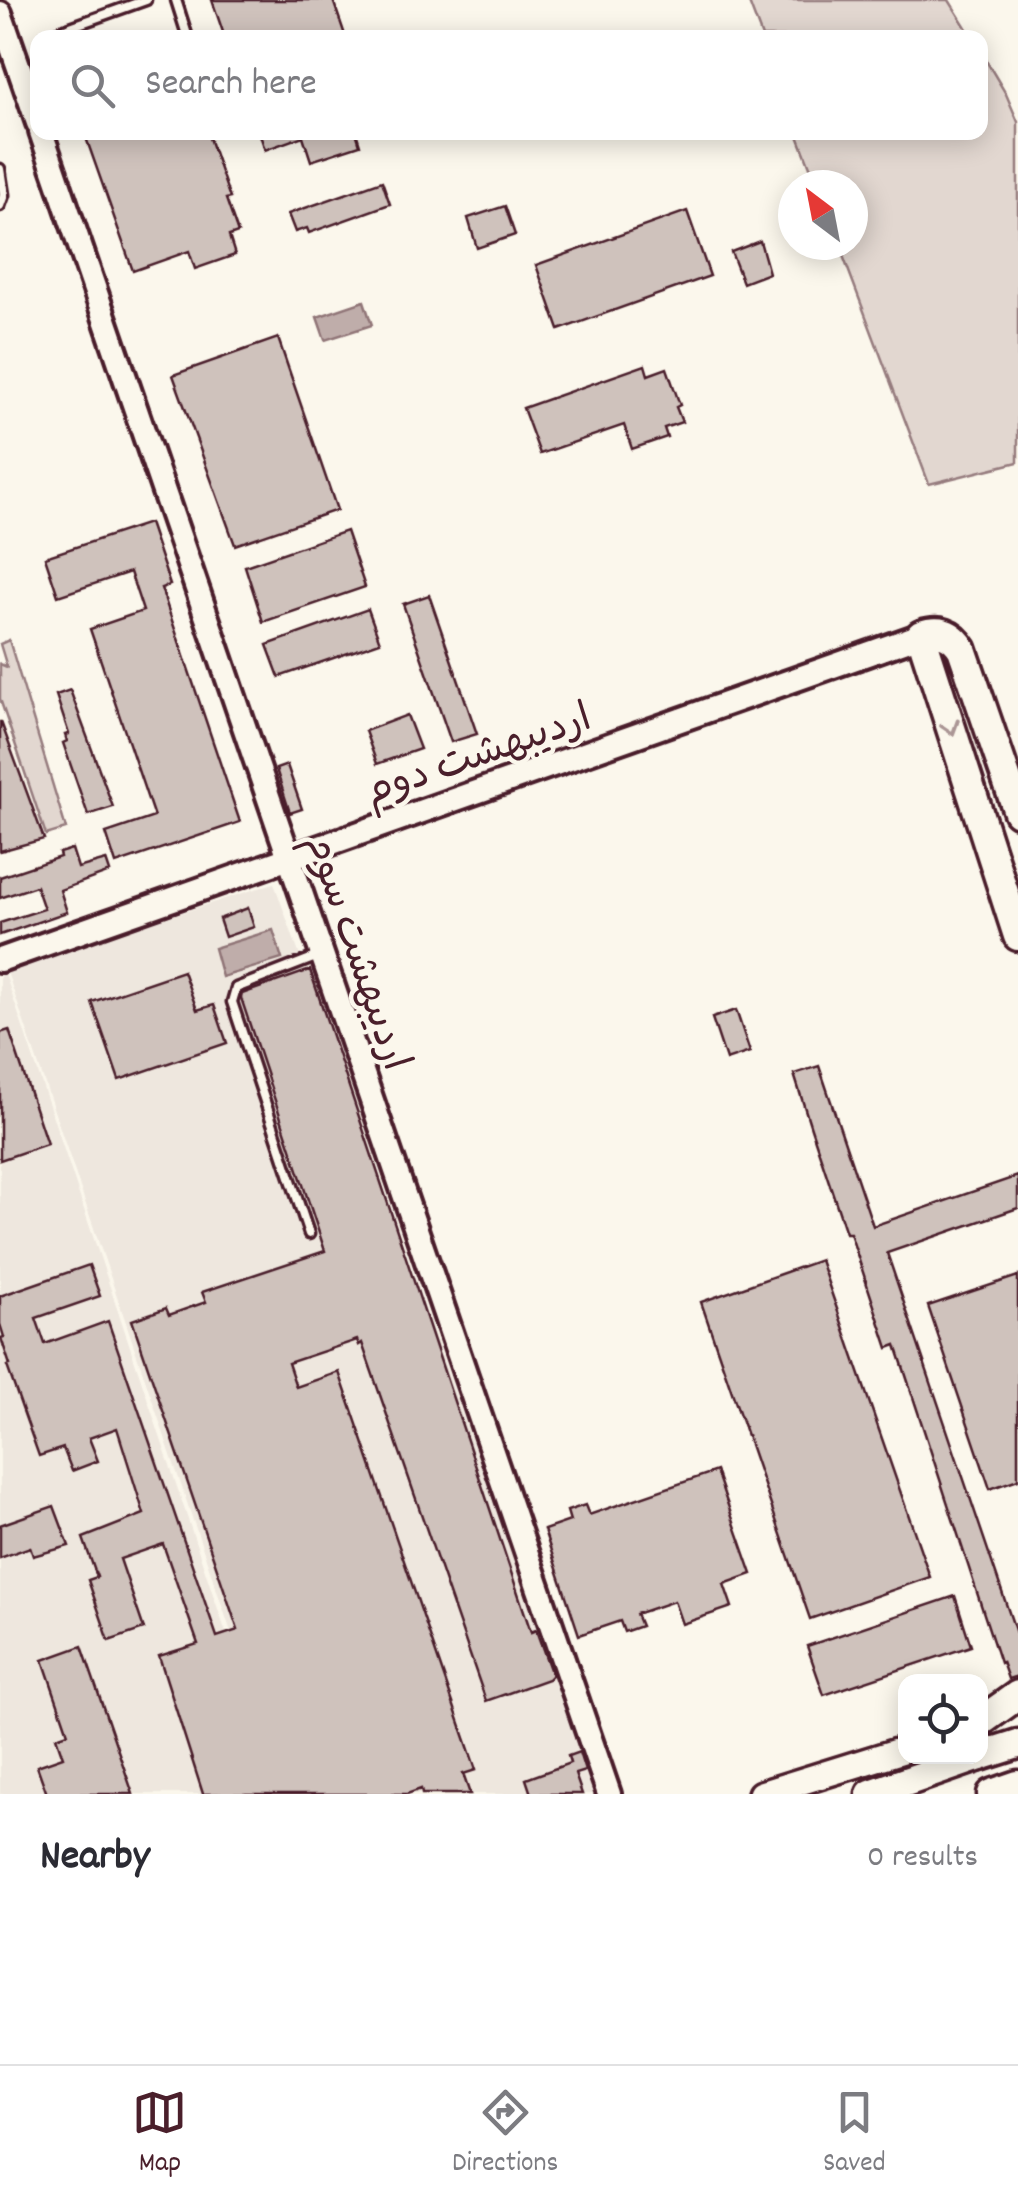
<!DOCTYPE html>
<meta charset="utf-8">
<style>
:root{--surface:#fff;--page:#f2f2f3;--text:#2b2b33;--muted:#7c7c81;--line:#e1e1e2;--accent:#4a1f2b}
body{margin:0;font-family:Dekko,"Playpen Sans Arabic",sans-serif;background:var(--page);color:var(--text)}
.controls{position:absolute;right:30px;bottom:30px;display:grid;overflow:hidden;border-radius:20px;box-shadow:0 5px 25px #0003}
.controls button{width:90px;height:90px;display:grid;place-items:center;padding:0;border:0;border-bottom:2px solid var(--line);background:var(--surface);color:var(--text);font:50px sans-serif}
.compass{position:absolute;left:778px;top:170px;width:90px;height:90px;border-radius:50%;background:var(--surface);box-shadow:0 5px 25px #0003;rotate:328deg}
.list{margin:0;padding:0;list-style:none}
h2{display:flex;justify-content:space-between;align-items:center;height:130px;margin:0;padding:0 40px;font-size:42px}
h2 small{font-size:32px;font-weight:400;color:var(--muted)}
.icon{flex:none;width:55px;height:55px;fill:none;stroke:currentColor;stroke-width:2;stroke-linecap:round;stroke-linejoin:round}
.map{position:relative;flex:none;width:1018px;height:1794px;overflow:hidden}
.search{position:absolute;background:var(--surface);box-shadow:0 5px 25px #0003;left:30px;right:30px;top:30px;height:110px;display:flex;align-items:center;gap:25px;box-sizing:border-box;padding:0 35px;border-radius:20px;color:var(--muted);font-size:38px}
.sheet{height:270px;background:var(--surface)}
nav{display:flex;justify-content:space-around;align-items:center;box-sizing:border-box;height:140px;border-top:2px solid var(--line);background:var(--surface);font-size:28px;color:var(--muted)}
nav a{display:grid;justify-items:center;gap:5px}
nav .on{color:var(--accent)}
.map>svg:first-child{display:block}
.built{fill:#eee7de}
.green{fill:#e2d7d0;stroke:#967b7e;stroke-width:2.5}
.water{fill:#bfadaa;stroke:#907477;stroke-width:2.5}
.building{fill:#cfc2bc;stroke:#4a1f2b;stroke-width:2.5}
.lines{fill:none;stroke-linecap:round;stroke-linejoin:round}
.lane-casing{stroke:#4a1f2b;stroke-width:15}
.secondary-casing{stroke:#4a1f2b;stroke-width:30}
.primary-casing{stroke:#4a1f2b;stroke-width:32}
.highway-casing{stroke:#4a1f2b;stroke-width:35}
.lane{stroke:#fbf7ec;stroke-width:8}
.secondary{stroke:#fbf7ec;stroke-width:22}
.primary{stroke:#fbf7ec;stroke-width:25}
.highway{stroke:#fbf7ec;stroke-width:28}
.oneway{stroke:#ab9695}
.labels{text-anchor:middle;stroke-width:9;stroke-linejoin:round;paint-order:stroke}
.street-label{font-size:40px;fill:#4a1f2b;stroke:#fbf7ec}
</style>
<div class="map">
<svg width="1018" height="1794" viewBox="0 0 1018 1794">
<rect width="100%" height="100%" fill="#fbf7ec"/>
<filter id="ink" filterUnits="userSpaceOnUse"><feTurbulence type="fractalNoise" baseFrequency=".01" numOctaves="2"/><feDisplacementMap in="SourceGraphic" scale="20" xChannelSelector="R" yChannelSelector="G"/><feConvolveMatrix kernelMatrix="1 2 1 2 8 2 1 2 1" color-interpolation-filters="sRGB"/></filter>
<g filter="url(#ink)">
<g class="built">
<path d="M 274,883 L 597,1794 L 286,1794 L 6,969 Z"/>
<path d="M 4,971 L 280,1794 L 0,1794 L 0,973 Z"/>
</g>
<g class="green">
<path d="M 748,0 L 949,0 L 972,37 L 762,37 Z"/>
<path d="M 981,52 L 1006,94 L 1018,122 L 1018,462 L 929,484 L 839,245 L 853,245 L 853,185 L 817,185 L 797,133 L 980,132 Z"/>
<path d="M 9,640 L 66,829 L 46,835 L 0,699 L 0,664 L 7,667 L 0,644 Z"/>
</g>
<g class="water">
<path d="M 364,301 L 372,325 L 325,340 L 317,317 Z"/>
<path d="M 273,930 L 282,959 L 222,977 L 214,948 Z"/>
</g>
<g class="building">
<path d="M 212,0 L 333,0 L 346,38 L 225,38 Z"/>
<path d="M 84,132 L 207,132 L 230,198 L 226,199 L 238,233 L 229,236 L 235,255 L 195,269 L 189,251 L 133,271 Z"/>
<path d="M 259,132 L 356,132 L 360,145 L 311,161 L 303,136 L 265,150 Z"/>
<path d="M 382,181 L 390,204 L 309,233 L 307,228 L 295,232 L 288,214 Z"/>
<path d="M 505,206 L 515,235 L 477,248 L 468,218 Z"/>
<path d="M 687,211 L 710,276 L 559,330 L 536,265 Z"/>
<path d="M 760,241 L 769,273 L 743,283 L 731,252 Z"/>
<path d="M 278,338 L 337,510 L 235,545 L 173,375 Z"/>
<path d="M 645,365 L 648,375 L 667,368 L 680,405 L 676,407 L 682,422 L 664,428 L 667,437 L 632,449 L 624,425 L 540,454 L 523,408 Z"/>
<path d="M 149,523 L 170,585 L 161,588 L 240,822 L 116,864 L 106,833 L 154,817 L 90,629 L 143,611 L 130,572 L 58,596 L 45,557 Z"/>
<path d="M 346,531 L 365,587 L 263,622 L 245,566 Z"/>
<path d="M 429,595 L 477,734 L 451,742 L 403,604 Z"/>
<path d="M 368,609 L 380,642 L 279,677 L 267,645 Z"/>
<path d="M 70,690 L 113,807 L 88,815 L 63,743 L 67,741 L 65,735 L 69,734 L 56,695 Z"/>
<path d="M 407,715 L 420,749 L 377,764 L 365,731 Z"/>
<path d="M 1,722 L 44,839 L 0,851 L 0,722 Z"/>
<path d="M 287,765 L 302,809 L 290,813 L 276,769 Z"/>
<path d="M 72,849 L 78,868 L 106,860 L 110,872 L 60,890 L 67,912 L 0,935 L 0,923 L 44,909 L 36,886 L 0,898 L 0,877 L 60,857 L 59,853 Z"/>
<path d="M 248,908 L 254,927 L 225,937 L 219,919 Z"/>
<path d="M 310,970 L 531,1632 L 536,1630 L 552,1675 L 548,1679 L 486,1701 L 362,1343 L 359,1345 L 357,1340 L 288,1363 L 296,1387 L 339,1372 L 476,1770 L 463,1774 L 470,1794 L 422,1794 L 421,1789 L 407,1794 L 203,1794 L 159,1656 L 198,1644 L 163,1544 L 120,1559 L 144,1629 L 109,1641 L 88,1580 L 97,1577 L 83,1538 L 144,1514 L 117,1428 L 89,1438 L 98,1461 L 72,1471 L 63,1448 L 39,1456 L 7,1366 L 10,1365 L 1,1338 L 4,1337 L 0,1324 L 0,1296 L 89,1265 L 100,1296 L 36,1318 L 45,1344 L 108,1321 L 217,1637 L 238,1630 L 132,1320 L 166,1308 L 169,1315 L 206,1302 L 202,1292 L 325,1251 L 241,998 L 242,994 Z"/>
<path d="M 183,971 L 197,1010 L 214,1005 L 227,1043 L 119,1080 L 92,1002 Z"/>
<path d="M 736,1010 L 750,1052 L 726,1060 L 712,1018 Z"/>
<path d="M 9,1030 L 47,1144 L 0,1160 L 0,1033 Z"/>
<path d="M 819,1066 L 873,1226 L 1018,1176 L 1018,1208 L 887,1253 L 1018,1639 L 1018,1676 L 1008,1679 L 1002,1662 L 1000,1663 L 896,1345 L 888,1348 L 850,1233 L 846,1233 L 811,1128 L 794,1074 Z"/>
<path d="M 820,1260 L 930,1577 L 810,1619 L 701,1302 Z"/>
<path d="M 1018,1276 L 1018,1479 L 990,1489 L 928,1306 Z"/>
<path d="M 716,1471 L 752,1574 L 724,1584 L 732,1607 L 682,1624 L 674,1601 L 636,1614 L 641,1626 L 624,1632 L 620,1621 L 579,1635 L 544,1530 L 570,1521 L 567,1511 L 585,1505 L 589,1515 Z"/>
<path d="M 54,1506 L 69,1546 L 33,1556 L 30,1547 L 0,1558 L 0,1525 Z"/>
<path d="M 955,1596 L 971,1646 L 824,1695 L 807,1646 Z"/>
<path d="M 82,1646 L 133,1794 L 47,1794 L 37,1766 L 63,1757 L 56,1737 L 68,1733 L 43,1660 Z"/>
<path d="M 579,1752 L 585,1771 L 575,1774 L 582,1794 L 531,1794 L 526,1779 L 570,1763 L 568,1756 Z"/>
</g>
<g class="lines">
<defs>
<g id="lane">
<path d="M 176,0 L 188,38"/>
<path d="M 45,36 L 146,0"/>
<path d="M 0,169 L 4,195 L 0,206"/>
<path d="M 309,1234 L 232,1002 L 236,988 L 321,955"/>
</g>
<g id="secondary">
<path d="M 0,13 L 38,123"/>
<path d="M 41,132 L 609,1794"/>
<path d="M 0,960 L 921,635"/>
</g>
<path id="primary" d="M 761,1794 L 906,1749"/>
<g id="highway">
<path d="M 1018,812 L 962,649 C 952,633 939,629 921,635 L 1018,936"/>
<path d="M 980,1722 L 1018,1695"/>
<path d="M 980,1756 L 1018,1744"/>
<path d="M 871,1794 L 980,1756"/>
<path d="M 992,1794 L 1018,1785"/>
</g>
</defs>
<use href="#lane" class="lane-casing"/>
<use href="#secondary" class="secondary-casing"/>
<use href="#primary" class="primary-casing"/>
<use href="#highway" class="highway-casing"/>
<use href="#lane" class="lane"/>
<use href="#secondary" class="secondary"/>
<use href="#primary" class="primary"/>
<use href="#highway" class="highway"/>
</g>
<defs><path id="oneway-chevron" d="M-2-3.5L2.5 0L-2 3.5" fill="none" stroke-width="1.6" stroke-linecap="round" stroke-linejoin="round" transform="scale(2.5)"/></defs>
<use class="oneway" href="#oneway-chevron" transform="translate(951 728) rotate(72)"/>
</g>
<g class="labels">
<g class="street-label">
<text transform="translate(477 752) rotate(-19)" y="14">اردیبهشت دوم</text>
<text transform="translate(360 951) rotate(71)" y="14">اردیبهشت سوم</text>
</g>
</g>
</svg>
<div class="controls">
<button><svg class="icon" aria-label="locate" viewBox="0 0 24 24"><circle cx="12" cy="12" r="6"/><path d="M12 2v4M12 18v4M2 12h4M18 12h4"/></svg></button>
</div>
<svg class="compass" viewBox="-18 -18 36 36"><path d="M0-13l5 13h-10z" fill="#e53935"/><path d="M0 13l5-13h-10z" fill="#7c7c81"/></svg>
<div class="search"><svg class="icon" aria-label="search" viewBox="0 0 24 24"><circle cx="10" cy="10" r="6"/><path d="M15 15l6 6"/></svg>Search here</div>
</div>
<section class="sheet">
<h2>Nearby<small>0 results</small></h2>
<ul class="list">
</ul>
</section>
<nav>
<a class="on"><svg class="icon" aria-label="map" viewBox="0 0 24 24"><path d="M3 6l6-2 6 2 6-2v14l-6 2-6-2-6 2zM9 4v14M15 6v14"/></svg>Map</a>
<a><svg class="icon" aria-label="directions" viewBox="0 0 24 24"><path d="M12 3l9 9-9 9-9-9zM9 14v-3h6M13 9l2 2-2 2"/></svg>Directions</a>
<a><svg class="icon" aria-label="saved" viewBox="0 0 24 24"><path d="M7 4h10v16l-5-4-5 4z"/></svg>Saved</a>
</nav>
